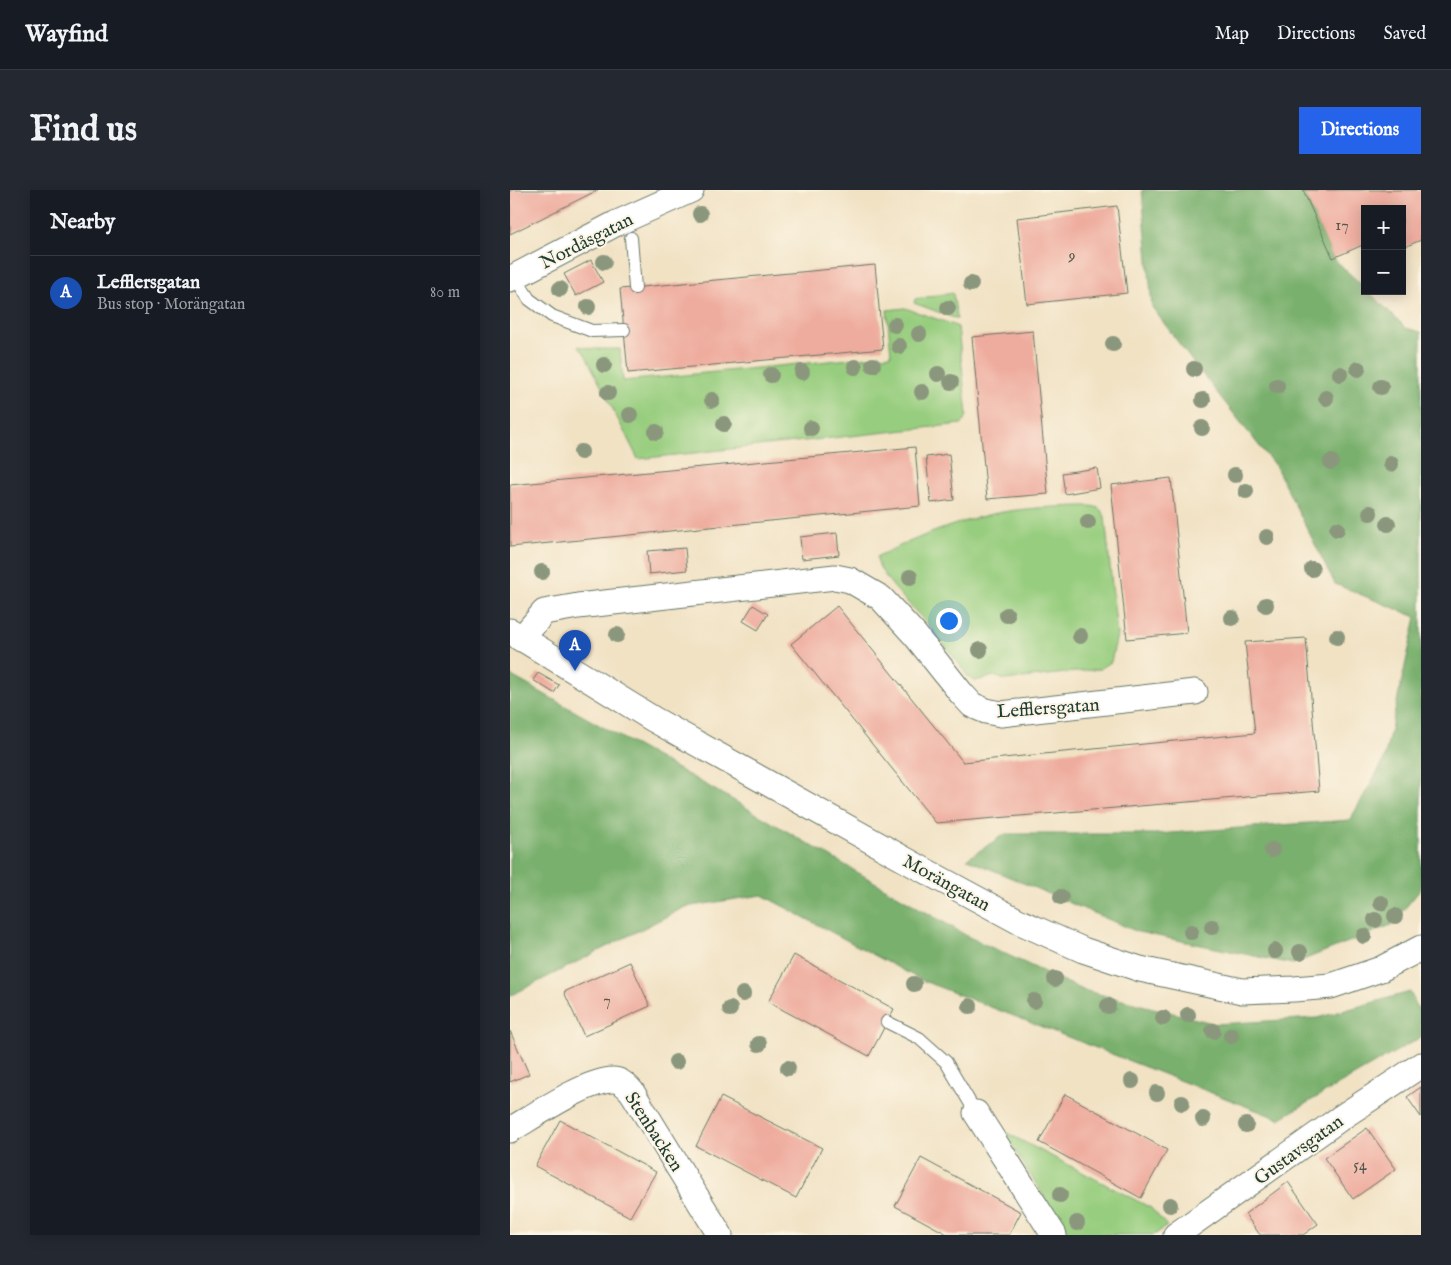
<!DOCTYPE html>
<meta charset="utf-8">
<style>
:root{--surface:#171b24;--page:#242831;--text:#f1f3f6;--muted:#9ea1a6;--line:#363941;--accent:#2563eb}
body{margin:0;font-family:"IM FELL English",serif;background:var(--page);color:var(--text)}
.controls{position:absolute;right:15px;top:15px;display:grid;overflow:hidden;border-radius:0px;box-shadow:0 2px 12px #0003}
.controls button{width:45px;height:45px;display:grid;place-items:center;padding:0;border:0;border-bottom:1px solid var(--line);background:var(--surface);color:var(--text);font:25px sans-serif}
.you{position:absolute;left:438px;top:430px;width:18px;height:18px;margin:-12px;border:4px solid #fff;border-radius:50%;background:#1a73e8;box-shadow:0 0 0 8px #1a73e833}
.badge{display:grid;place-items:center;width:32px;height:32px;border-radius:50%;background:var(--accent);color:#fff;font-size:16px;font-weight:700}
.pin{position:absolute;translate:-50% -41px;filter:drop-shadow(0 1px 2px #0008)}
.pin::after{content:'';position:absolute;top:26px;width:18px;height:15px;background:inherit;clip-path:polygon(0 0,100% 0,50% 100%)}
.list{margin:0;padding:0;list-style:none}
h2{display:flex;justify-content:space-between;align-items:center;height:65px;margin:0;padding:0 20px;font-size:21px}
h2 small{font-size:16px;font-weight:400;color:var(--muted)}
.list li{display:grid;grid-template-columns:32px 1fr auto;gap:15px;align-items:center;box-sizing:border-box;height:75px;padding:0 20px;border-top:1px solid var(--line)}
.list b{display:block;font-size:19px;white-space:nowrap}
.list p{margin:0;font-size:16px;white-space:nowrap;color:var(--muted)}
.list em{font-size:16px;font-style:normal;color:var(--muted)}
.map{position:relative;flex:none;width:911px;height:1045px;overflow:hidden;border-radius:0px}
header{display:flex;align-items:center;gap:30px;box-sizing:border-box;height:70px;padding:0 25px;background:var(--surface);border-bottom:1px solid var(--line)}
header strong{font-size:24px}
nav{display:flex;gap:28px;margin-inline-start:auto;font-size:18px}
.intro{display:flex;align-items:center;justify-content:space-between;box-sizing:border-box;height:120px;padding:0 30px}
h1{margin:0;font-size:35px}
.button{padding:12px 22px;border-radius:0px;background:var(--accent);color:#fff;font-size:18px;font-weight:700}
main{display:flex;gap:30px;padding:0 30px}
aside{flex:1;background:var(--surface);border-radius:0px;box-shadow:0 2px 12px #0003}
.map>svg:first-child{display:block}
.green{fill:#97cd7e;stroke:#5b8559}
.forest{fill:#79b06d;stroke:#4c7650}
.building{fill:#eeac9e}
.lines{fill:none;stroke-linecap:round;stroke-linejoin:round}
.lane-casing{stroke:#687766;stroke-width:14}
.street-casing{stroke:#687766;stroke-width:27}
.lane{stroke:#fff;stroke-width:12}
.street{stroke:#fff;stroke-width:25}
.tree{fill:#8b977d}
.labels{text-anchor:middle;stroke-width:4;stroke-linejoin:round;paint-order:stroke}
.number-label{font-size:16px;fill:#53594e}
.street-label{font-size:19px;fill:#1f3d34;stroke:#fcf5e5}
</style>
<header>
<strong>Wayfind</strong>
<nav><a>Map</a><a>Directions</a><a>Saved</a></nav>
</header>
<div class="intro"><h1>Find us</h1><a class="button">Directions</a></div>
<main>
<aside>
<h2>Nearby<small></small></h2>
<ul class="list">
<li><span class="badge" style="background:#1a4fb4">A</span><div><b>Lefflersgatan</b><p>Bus stop · Morängatan</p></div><em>80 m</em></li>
</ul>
</aside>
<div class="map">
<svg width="911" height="1045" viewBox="0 0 911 1045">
<rect width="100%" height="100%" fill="#fcf5e5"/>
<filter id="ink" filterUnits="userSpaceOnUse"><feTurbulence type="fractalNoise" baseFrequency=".02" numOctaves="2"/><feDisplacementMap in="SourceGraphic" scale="10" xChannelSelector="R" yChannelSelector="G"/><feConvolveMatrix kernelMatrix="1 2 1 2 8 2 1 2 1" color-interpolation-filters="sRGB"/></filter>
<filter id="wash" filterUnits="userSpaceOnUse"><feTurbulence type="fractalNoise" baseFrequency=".0096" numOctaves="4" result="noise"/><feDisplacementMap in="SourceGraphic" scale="20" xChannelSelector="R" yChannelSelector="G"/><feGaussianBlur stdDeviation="1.12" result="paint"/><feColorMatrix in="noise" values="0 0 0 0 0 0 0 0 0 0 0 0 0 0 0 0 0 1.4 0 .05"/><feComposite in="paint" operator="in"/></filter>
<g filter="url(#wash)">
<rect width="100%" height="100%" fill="#f1e2c4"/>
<g class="green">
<path d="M 443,103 L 447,129 L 404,113 L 405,109 Z"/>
<path d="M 395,118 L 441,134 L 448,137 L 457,225 L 454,232 L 451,234 L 128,269 L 75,164 L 68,156 L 84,159 L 110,159 L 113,191 L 381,165 L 377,120 Z"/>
<path d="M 571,316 C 581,316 591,315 595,327 L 607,445 L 601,472 L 590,479 L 495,490 L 484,486 L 465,491 L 459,488 C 447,471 434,454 421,438 C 410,424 366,384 367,367 L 370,365 C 406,348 443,333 482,324 C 511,318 541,317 571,316 Z"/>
<path d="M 493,941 L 641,1018 L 657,1036 L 644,1045 L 558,1045 Z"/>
</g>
<g class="forest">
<path d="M 632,0 L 793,0 L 823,68 L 855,98 L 855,101 L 858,101 L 896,138 L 911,142 L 911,699 L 881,735 L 783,774 L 628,742 L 457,669 L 495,644 L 647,644 L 840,630 L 874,570 L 906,427 L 825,394 L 766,277 L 682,171 L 642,117 Z"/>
<path d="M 0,485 L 223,610 L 459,747 L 573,800 L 706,834 L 807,828 L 900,802 L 911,824 L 911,847 L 769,929 L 411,790 L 252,705 L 175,717 L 0,806 Z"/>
</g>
<g id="blocks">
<g class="building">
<path d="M 0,0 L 88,0 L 0,44 Z"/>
<path d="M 793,0 L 911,0 L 911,50 L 892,58 L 892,19 L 855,19 L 855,54 L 823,68 Z"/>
<path d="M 607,16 L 617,103 L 517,114 L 507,28 Z"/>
<path d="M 81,70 L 93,92 L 66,106 L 54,84 Z"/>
<path d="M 365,75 L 373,159 L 118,183 L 110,99 Z"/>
<path d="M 523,141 L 538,304 L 477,309 L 462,147 Z"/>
<path d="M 405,257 L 410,316 L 0,357 L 0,295 Z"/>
<path d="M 439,264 L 444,310 L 421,313 L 416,267 Z"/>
<path d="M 587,278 L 590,298 L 555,304 L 552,283 Z"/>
<path d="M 661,288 L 677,443 L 617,449 L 601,295 Z"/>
<path d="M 327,343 L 329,365 L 292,369 L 290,347 Z"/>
<path d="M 175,358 L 177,380 L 139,384 L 137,361 Z"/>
<path d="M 243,415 L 258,424 L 248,440 L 233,431 Z"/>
<path d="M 327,416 L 453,572 L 745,543 L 735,452 L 796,448 L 809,601 L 426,633 L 281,454 Z"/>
<path d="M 28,483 L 49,495 L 44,503 L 23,490 Z"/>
<path d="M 284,765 L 384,819 L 359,866 L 258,812 Z"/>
<path d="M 120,772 L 140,816 L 74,846 L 54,802 Z"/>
<path d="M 0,841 L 19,884 L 0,892 Z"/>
<path d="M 911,897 L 911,927 L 897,907 Z"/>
<path d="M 555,904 L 657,960 L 631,1008 L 529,952 Z"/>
<path d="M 211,907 L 312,958 L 286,1008 L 186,956 Z"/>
<path d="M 50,930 L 146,982 L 120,1027 L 25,976 Z"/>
<path d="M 857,938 L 886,979 L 843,1009 L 814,968 Z"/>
<path d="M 411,968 L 511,1022 L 499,1045 L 439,1045 L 385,1016 Z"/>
<path d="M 778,992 L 808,1034 L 793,1045 L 750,1045 L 735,1024 Z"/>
</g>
</g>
</g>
<g filter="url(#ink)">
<use href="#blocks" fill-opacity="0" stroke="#687766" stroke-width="1"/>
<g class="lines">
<defs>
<g id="lane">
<path d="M 121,48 L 125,98"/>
<path d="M 5,87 L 19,109 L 42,126 L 82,141 L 114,140"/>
<path d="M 377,832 L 409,848 L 436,872 L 466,923"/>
</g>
<g id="street">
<path d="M 0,89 L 105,34 L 181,0"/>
<path d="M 0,441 L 143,529 L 410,678 L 508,731 L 573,760 L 630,779 L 732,801 L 784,799 L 821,796 L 871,779 L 911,758"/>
<path d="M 11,449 L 34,422 L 68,416 L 325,387 L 340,390 L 371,408 L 405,445 L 451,503 L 462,515 L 476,521 L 491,524 L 685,502"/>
<path d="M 466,923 L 544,1045"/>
<path d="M 0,940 C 24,926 77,890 103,890 C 111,890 117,896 122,902 L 210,1045"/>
<path d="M 666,1045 L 832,927 L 911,875"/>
</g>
</defs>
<use href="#lane" class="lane-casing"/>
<use href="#street" class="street-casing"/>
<use href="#lane" class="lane"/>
<use href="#street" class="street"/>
</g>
<g class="tree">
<circle cx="190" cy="24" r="8"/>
<circle cx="94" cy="72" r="8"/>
<circle cx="461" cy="94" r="8"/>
<circle cx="50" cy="99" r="8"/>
<circle cx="78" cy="117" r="8"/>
<circle cx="438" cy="118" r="8"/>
<circle cx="385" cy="135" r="8"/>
<circle cx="409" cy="144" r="8"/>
<circle cx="603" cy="154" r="8"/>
<circle cx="389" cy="156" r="8"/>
<circle cx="94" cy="175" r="8"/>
<circle cx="363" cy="175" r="8"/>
<circle cx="345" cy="177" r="8"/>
<circle cx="684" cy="179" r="8"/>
<circle cx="848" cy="179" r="8"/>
<circle cx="292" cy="182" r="8"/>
<circle cx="428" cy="184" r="8"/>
<circle cx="830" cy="184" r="8"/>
<circle cx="261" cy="185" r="8"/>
<circle cx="441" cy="192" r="8"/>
<circle cx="767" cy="196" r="8"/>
<circle cx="871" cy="197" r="8"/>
<circle cx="412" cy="202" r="8"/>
<circle cx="98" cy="203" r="8"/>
<circle cx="816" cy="208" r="8"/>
<circle cx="202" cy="210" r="8"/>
<circle cx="693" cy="210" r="8"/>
<circle cx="120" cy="225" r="8"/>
<circle cx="214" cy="234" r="8"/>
<circle cx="301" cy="238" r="8"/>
<circle cx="692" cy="238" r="8"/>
<circle cx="146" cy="242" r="8"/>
<circle cx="71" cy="262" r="8"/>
<circle cx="821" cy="272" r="8"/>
<circle cx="881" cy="274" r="8"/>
<circle cx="725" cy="285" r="8"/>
<circle cx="736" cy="301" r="8"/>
<circle cx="860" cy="323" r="8"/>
<circle cx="578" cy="332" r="8"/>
<circle cx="878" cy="334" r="8"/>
<circle cx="827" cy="339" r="8"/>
<circle cx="757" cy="347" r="8"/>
<circle cx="802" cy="379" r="8"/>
<circle cx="32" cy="382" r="8"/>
<circle cx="400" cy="387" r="8"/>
<circle cx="756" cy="415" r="8"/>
<circle cx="497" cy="425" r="8"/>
<circle cx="722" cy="428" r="8"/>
<circle cx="107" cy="445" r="8"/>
<circle cx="570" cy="446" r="8"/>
<circle cx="827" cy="447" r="8"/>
<circle cx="470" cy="460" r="8"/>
<circle cx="762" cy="660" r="8"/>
<circle cx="551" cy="707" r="8"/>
<circle cx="871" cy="713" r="8"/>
<circle cx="885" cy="726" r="8"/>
<circle cx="865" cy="730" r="8"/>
<circle cx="702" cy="737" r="8"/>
<circle cx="681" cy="742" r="8"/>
<circle cx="854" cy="746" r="8"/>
<circle cx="765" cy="761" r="8"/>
<circle cx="790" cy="762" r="8"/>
<circle cx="545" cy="789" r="8"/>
<circle cx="404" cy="794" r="8"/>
<circle cx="233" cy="804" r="8"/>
<circle cx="524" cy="811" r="8"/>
<circle cx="460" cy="816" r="8"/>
<circle cx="598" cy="816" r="8"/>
<circle cx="220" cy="819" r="8"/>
<circle cx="678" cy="825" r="8"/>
<circle cx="653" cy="828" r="8"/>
<circle cx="703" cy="841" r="8"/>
<circle cx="721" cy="846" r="8"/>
<circle cx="249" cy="854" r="8"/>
<circle cx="166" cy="872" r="8"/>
<circle cx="278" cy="878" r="8"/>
<circle cx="622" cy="891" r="8"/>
<circle cx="647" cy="903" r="8"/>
<circle cx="672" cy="913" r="8"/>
<circle cx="693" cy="929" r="8"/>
<circle cx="736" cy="935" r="8"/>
<circle cx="550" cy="1005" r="8"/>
<circle cx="660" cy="1015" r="8"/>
<circle cx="567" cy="1033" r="8"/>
</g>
</g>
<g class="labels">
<g class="number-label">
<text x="832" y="40">17</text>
<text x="562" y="71">9</text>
<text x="97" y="815">7</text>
<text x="850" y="980">54</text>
</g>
<g class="street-label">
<text transform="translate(76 50) rotate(-27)" y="7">Nordåsgatan</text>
<text transform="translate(538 517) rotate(-4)" y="7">Lefflersgatan</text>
<text transform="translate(437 692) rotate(29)" y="7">Morängatan</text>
<text transform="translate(145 941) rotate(57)" y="7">Stenbacken</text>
<text transform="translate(788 959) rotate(-36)" y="7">Gustavsgatan</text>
</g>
</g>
</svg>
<div class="controls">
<button>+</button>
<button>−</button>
</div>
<div class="you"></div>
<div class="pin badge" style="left:65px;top:481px;background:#1a4fb4">A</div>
</div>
</main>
